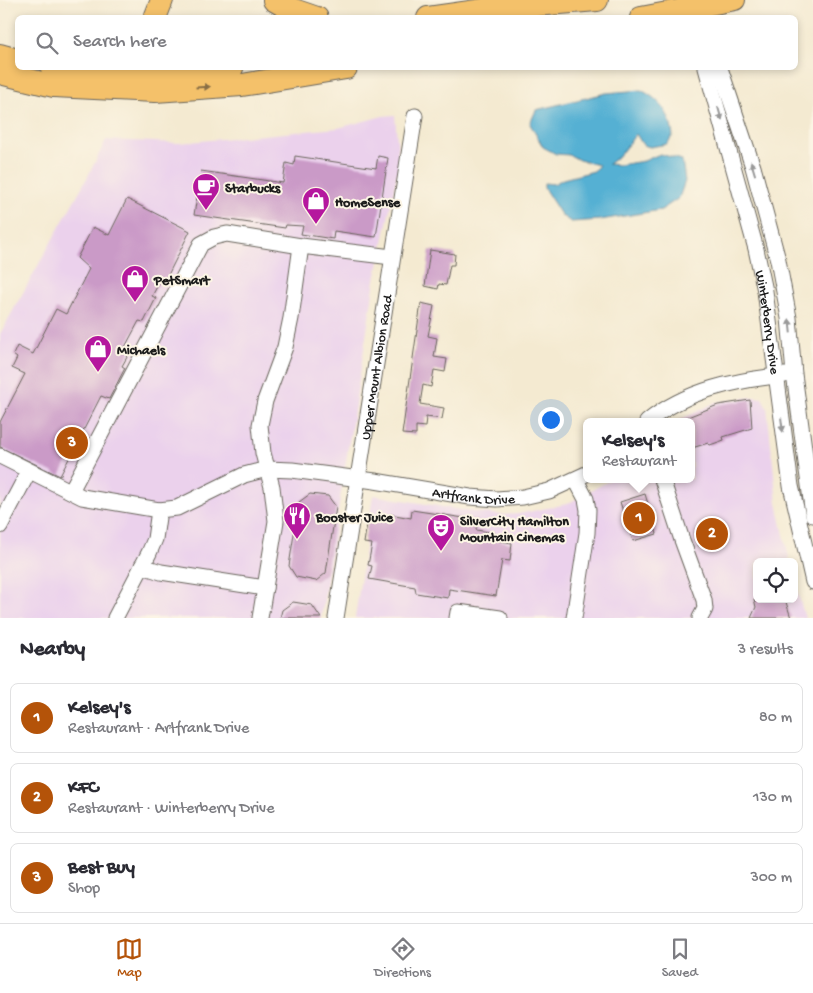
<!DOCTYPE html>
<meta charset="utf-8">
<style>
:root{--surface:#fff;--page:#f7f7f7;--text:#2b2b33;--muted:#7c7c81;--line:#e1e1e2;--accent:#b45309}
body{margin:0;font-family:"Gochi Hand",sans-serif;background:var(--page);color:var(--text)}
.controls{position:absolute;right:15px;bottom:15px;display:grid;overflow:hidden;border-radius:8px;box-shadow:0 2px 8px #0003}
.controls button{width:45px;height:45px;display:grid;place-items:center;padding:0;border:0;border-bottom:1px solid var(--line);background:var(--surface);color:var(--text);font:25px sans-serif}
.you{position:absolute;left:550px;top:419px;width:18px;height:18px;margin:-12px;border:4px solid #fff;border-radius:50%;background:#1a73e8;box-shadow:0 0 0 8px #1a73e833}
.badge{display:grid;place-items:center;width:32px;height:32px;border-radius:50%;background:var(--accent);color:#fff;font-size:16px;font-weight:700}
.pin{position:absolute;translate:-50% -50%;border:2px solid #fff;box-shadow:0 1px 5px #0006}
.popup{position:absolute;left:583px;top:418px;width:112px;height:65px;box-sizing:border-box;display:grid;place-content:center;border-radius:8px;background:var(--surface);filter:drop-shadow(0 1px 4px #0005);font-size:16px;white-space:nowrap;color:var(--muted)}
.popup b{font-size:19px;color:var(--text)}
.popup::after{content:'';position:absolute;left:50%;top:100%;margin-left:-10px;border:10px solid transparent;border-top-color:var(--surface)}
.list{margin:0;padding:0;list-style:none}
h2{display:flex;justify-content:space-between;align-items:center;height:65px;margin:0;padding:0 20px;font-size:21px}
h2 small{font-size:16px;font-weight:400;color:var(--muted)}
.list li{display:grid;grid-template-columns:32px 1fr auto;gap:15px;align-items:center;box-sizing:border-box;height:70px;margin:0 10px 10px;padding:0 10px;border:1px solid var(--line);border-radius:8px}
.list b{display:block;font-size:19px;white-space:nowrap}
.list p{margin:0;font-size:16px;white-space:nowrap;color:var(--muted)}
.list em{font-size:16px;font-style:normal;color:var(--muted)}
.icon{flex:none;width:28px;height:28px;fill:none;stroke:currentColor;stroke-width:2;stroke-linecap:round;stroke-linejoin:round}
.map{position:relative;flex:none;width:813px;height:618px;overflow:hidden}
.search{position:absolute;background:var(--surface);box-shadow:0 2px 8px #0003;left:15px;right:15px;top:15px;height:55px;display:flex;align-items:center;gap:12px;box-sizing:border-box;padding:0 18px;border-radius:8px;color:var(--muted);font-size:19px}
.sheet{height:305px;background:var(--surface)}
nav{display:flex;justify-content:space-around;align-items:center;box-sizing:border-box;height:70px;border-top:1px solid var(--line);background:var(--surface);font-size:14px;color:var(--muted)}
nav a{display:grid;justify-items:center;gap:2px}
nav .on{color:var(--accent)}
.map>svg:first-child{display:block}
.built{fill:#ebd1ec}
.water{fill:#55b0d3;stroke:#386678}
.building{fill:#ca9ac7}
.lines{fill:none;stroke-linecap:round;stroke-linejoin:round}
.minor-casing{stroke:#68645b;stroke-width:17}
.major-casing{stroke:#68645b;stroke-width:22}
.highway-casing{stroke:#68645b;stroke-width:24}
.minor{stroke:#fff;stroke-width:15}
.major{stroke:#f4c16b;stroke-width:20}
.highway{stroke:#f4c16b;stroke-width:22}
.oneway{fill:#886e44}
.oneway2{fill:#999}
.labels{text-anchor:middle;stroke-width:4;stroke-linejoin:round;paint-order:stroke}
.poi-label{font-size:14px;font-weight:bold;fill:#1c1c1c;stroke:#fcf5e5;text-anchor:start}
.street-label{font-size:14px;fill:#1c1c1c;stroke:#fcf5e5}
</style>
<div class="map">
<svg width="813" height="618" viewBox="0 0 813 618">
<rect width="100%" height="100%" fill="#fcf5e5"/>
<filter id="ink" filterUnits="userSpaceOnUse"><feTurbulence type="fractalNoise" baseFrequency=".02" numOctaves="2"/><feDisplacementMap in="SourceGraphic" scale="10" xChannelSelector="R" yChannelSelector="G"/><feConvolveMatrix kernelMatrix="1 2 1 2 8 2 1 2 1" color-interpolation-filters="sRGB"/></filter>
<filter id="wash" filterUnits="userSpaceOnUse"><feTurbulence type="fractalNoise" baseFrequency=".0096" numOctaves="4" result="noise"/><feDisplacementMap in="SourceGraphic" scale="20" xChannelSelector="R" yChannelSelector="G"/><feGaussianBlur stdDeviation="1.12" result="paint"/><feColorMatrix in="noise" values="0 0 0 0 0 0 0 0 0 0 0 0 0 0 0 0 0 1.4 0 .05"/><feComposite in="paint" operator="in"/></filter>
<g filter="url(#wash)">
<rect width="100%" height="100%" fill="#f4ead1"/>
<g class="built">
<path d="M 395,115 L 399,166 L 375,280 L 321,618 L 0,618 L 0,334 L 88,176 L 106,140 L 179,143 L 338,128 L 383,116 Z"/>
<path d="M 753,397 L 762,398 L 767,407 L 777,503 L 790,562 L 757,562 L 757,599 L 794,599 L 794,579 L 805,618 L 355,618 L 373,495 L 473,512 L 501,515 L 518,514 L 567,504 L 612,479 L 692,479 L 692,422 L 675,422 L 716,402 Z"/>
</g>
<path class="water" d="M 641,90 C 662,101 669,112 673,135 L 667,144 L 650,147 L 643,145 L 636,134 L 618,157 L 608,164 L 619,165 L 644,161 L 660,154 L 682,160 L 685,181 L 679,198 L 661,210 L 600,220 L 571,222 L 562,216 L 544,188 L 544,183 L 554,184 L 563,179 L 594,171 L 599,165 L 579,160 L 570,155 L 556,154 L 543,147 L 530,124 L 536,110 L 606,93 Z"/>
<g id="blocks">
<g class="building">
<path d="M 295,156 L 376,168 L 378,156 L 388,158 L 376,237 L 334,231 L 333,239 L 301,234 L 303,226 L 286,225 L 285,228 L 194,215 L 201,171 L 283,183 L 286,163 L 294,165 Z"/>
<path d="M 127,199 L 190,231 L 164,283 L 160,281 L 152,296 L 156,298 L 144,322 L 139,321 L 125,347 L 131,350 L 122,366 L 125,368 L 109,399 L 101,396 L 60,476 L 0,447 L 0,422 L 25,374 L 12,368 L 17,358 L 13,355 L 17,346 L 33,354 L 56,309 L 66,314 L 89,269 L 77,258 L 93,227 L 109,235 Z"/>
<path d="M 430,250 L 455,254 L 454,265 L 450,265 L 446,285 L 439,284 L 438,289 L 425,286 Z"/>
<path d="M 421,303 L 434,306 L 428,336 L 437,338 L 434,357 L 447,359 L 445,372 L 434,370 L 431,387 L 423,385 L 420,404 L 444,408 L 442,419 L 426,417 L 425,427 L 416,426 L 416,435 L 402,434 Z"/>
<path d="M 750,400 L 752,428 L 723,437 L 724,440 L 710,445 L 708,443 L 692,448 L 692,422 L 675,422 L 718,405 Z"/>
<path d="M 310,494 L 328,496 L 336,507 L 326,573 L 316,581 L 296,577 L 289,566 L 299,502 Z"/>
<path d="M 645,494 L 657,534 L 633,541 L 620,502 Z"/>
<path d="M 412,510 L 477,520 L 476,530 L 495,533 L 494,540 L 512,543 L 510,561 L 502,560 L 496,596 L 449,589 L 448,598 L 416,593 L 415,587 L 369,579 L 372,566 L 368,565 L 372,544 L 364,543 L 368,517 L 389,521 L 390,514 L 411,518 Z"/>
<path d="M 724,523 L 729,536 L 699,546 L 695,532 Z"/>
<path d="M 754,599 L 785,599 L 791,618 L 751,618 L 756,607 Z"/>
<path d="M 293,602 L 312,605 L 321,618 L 280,618 L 282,610 Z"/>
</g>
</g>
</g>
<g filter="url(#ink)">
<use href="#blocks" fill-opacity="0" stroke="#68645b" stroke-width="1"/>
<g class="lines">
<defs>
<g id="minor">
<path id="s1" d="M 706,68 L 756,249 L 765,291 L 791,486 L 813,582"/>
<path d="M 720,68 L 753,167 L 778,260 L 789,318 L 794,374 L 813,515"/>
<path d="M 647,422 C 686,390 736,380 785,375"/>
<path id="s2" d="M 0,456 L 82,497 L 159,510 L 177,508 L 244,475 L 267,469 L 292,470 L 375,481 L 470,497 L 497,499 L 523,497 L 549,491 L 586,474"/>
<path d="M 662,479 L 682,540 L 704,600 L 705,609 L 700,618"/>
<path d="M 71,491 L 201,244 L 214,237 L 227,234 L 301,246 L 392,257"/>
<path d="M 0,526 L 29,471"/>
<path d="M 142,566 L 161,572 L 265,588"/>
<path d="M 115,618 L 149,553 L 155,539 L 159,510"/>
<path d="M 260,618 L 276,521 L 272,487 L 263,453 L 260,425 L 265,401 L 285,347 L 291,318 L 301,246"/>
<path id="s3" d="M 336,618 L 415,116"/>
<path d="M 457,618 L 458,612 L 500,618"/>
<path d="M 574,618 L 587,533 L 588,510 L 586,499 L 576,480"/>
</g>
<path id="major" d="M 689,9 L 735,0"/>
<g id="highway">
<path d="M 274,0 L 288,8 L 317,18"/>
<path d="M 155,18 L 162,0"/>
<path d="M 428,18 L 498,8 L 597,0"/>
<path d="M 641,18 L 689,9"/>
<path d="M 0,55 L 18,60"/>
<path d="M 52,68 C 62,70 72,73 82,74 C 128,81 186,74 232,68"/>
<path d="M 0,73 L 54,86 L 155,91 L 242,85 L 346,68"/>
</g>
</defs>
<use href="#minor" class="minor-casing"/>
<use href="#major" class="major-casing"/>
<use href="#highway" class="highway-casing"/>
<use href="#minor" class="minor"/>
<use href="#major" class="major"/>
<use href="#highway" class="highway"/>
</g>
<defs><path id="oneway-solid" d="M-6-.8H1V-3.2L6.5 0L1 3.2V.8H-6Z" transform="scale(1.25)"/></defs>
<use class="oneway" href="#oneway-solid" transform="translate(203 87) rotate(-4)"/>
<g class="oneway2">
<use href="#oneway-solid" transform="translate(720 114) rotate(74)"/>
<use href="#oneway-solid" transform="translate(753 168) rotate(-107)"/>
<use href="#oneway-solid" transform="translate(790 326) rotate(-96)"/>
<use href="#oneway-solid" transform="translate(782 425) rotate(83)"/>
</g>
</g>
<defs>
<symbol id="cafe-pin" viewBox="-11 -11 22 30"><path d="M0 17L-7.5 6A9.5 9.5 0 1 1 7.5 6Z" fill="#b5179e" stroke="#fcf5e5"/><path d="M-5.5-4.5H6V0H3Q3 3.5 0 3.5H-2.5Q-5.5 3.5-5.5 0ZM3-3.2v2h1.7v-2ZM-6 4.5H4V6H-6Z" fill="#fff"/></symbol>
<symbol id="shop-pin" viewBox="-11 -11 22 30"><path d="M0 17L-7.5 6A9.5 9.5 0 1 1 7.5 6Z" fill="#b5179e" stroke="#fcf5e5"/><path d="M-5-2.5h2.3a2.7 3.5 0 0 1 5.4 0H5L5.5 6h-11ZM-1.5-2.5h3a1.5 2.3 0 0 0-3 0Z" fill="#fff"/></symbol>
<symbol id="restaurant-pin" viewBox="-11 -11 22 30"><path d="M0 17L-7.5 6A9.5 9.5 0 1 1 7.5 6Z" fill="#b5179e" stroke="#fcf5e5"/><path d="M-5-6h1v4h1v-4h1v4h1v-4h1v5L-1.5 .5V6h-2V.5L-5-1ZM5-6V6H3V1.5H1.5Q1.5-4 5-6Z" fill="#fff"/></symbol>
<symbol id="theatre-pin" viewBox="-11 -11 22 30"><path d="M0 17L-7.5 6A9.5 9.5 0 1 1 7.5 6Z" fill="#b5179e" stroke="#fcf5e5"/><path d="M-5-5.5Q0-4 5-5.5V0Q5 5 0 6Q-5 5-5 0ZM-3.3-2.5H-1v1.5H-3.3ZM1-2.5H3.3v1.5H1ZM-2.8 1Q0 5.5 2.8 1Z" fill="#fff"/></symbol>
</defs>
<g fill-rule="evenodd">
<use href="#cafe-pin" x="190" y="171" width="32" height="43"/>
<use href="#shop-pin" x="300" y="185" width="32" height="43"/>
<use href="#shop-pin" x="119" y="263" width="32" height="43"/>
<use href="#shop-pin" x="82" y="333" width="32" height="43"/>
<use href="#restaurant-pin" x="281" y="500" width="32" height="43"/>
<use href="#theatre-pin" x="425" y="512" width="32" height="43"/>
</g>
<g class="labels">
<g class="poi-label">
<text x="225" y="192">Starbucks</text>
<text x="335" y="206">HomeSense</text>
<text x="154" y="284">PetSmart</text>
<text x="117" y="354">Michaels</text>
<text x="316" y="521">Booster Juice</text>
<text x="460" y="525">SilverCity Hamilton<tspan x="460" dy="16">Mountain Cinemas</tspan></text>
</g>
<g class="street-label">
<text dy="5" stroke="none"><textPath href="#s1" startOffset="262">Winterberry Drive</textPath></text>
<text dy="5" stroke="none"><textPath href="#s3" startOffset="254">Upper Mount Albion Road</textPath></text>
<text dy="5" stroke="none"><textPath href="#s2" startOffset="495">Artfrank Drive</textPath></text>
</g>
</g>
</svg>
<div class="controls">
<button><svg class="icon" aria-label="locate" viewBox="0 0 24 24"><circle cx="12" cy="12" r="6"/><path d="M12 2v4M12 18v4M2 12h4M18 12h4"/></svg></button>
</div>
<div class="you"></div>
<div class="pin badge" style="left:639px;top:518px">1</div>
<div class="popup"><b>Kelsey's</b>Restaurant</div>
<div class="pin badge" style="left:712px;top:534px">2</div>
<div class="pin badge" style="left:72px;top:443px">3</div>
<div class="search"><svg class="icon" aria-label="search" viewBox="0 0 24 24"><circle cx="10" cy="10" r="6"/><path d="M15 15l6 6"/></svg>Search here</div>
</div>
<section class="sheet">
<h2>Nearby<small>3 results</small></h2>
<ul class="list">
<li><span class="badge">1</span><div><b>Kelsey's</b><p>Restaurant · Artfrank Drive</p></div><em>80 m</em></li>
<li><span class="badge">2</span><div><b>KFC</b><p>Restaurant · Winterberry Drive</p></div><em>130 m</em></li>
<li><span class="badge">3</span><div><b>Best Buy</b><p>Shop</p></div><em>300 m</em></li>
</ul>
</section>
<nav>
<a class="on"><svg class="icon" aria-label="map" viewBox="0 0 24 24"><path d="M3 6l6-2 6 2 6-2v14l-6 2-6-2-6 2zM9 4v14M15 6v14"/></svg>Map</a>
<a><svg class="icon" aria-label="directions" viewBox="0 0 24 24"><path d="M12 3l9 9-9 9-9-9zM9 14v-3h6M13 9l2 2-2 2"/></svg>Directions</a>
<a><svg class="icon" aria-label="saved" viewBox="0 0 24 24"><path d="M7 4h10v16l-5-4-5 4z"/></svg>Saved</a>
</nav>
